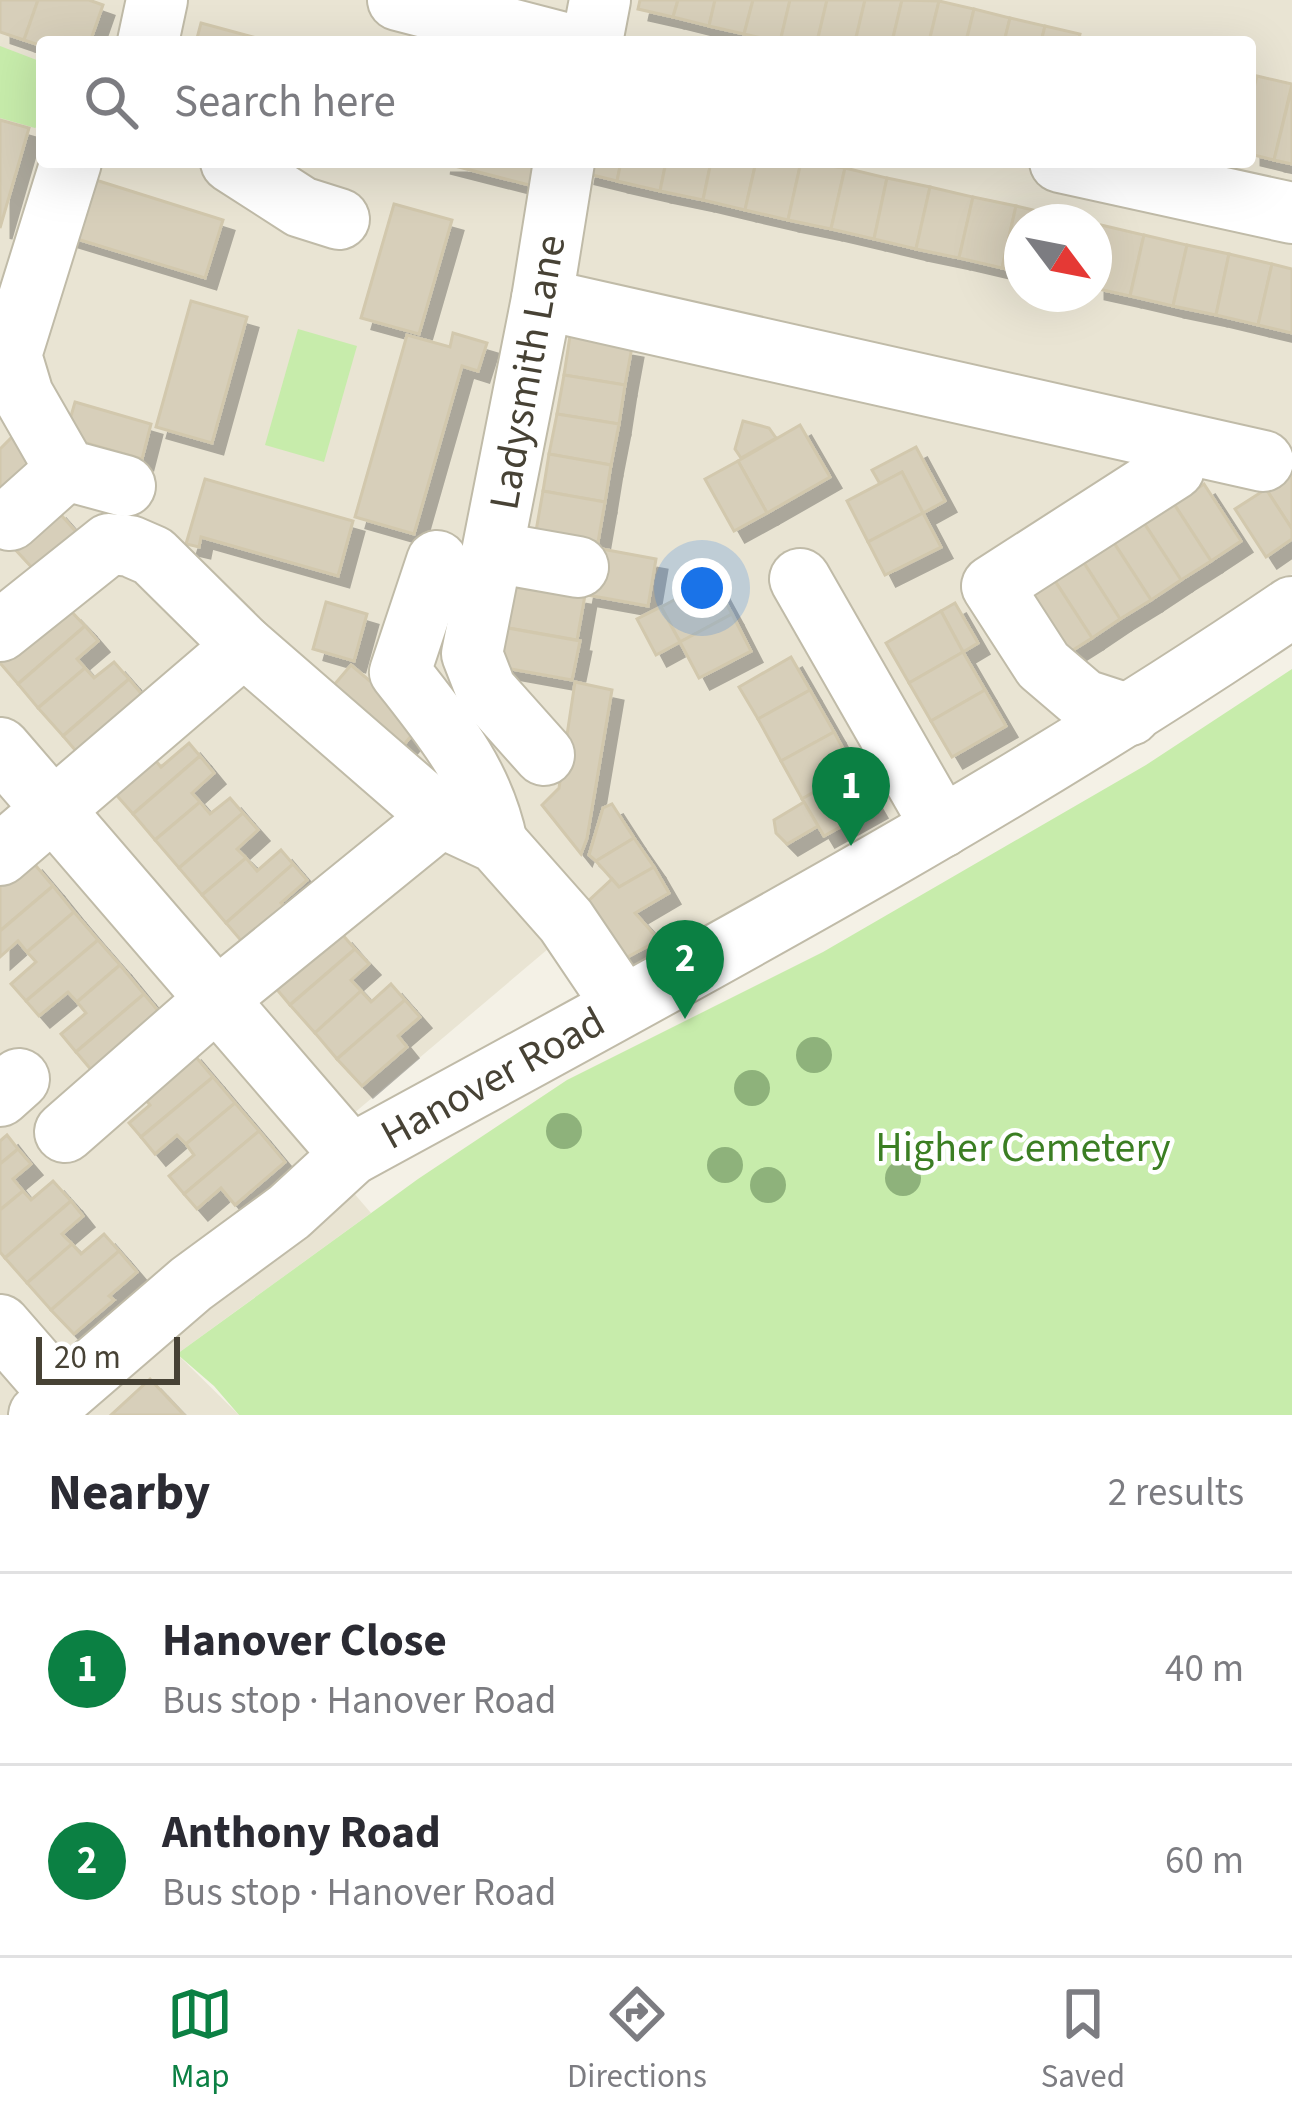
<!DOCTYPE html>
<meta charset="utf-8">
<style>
:root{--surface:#fff;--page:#f2f2f3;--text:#2b2b33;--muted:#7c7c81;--line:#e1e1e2;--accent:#0b8043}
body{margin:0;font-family:"Source Sans 3",sans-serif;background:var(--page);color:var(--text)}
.compass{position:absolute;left:1004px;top:204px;width:108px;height:108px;border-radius:50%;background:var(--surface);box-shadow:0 12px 48px #0002;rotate:122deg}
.scale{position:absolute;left:36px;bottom:30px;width:144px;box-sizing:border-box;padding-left:12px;border:6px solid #474235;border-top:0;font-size:33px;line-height:42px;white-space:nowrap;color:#474235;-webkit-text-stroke:9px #fff;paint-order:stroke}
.you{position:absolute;left:702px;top:588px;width:42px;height:42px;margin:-30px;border:9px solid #fff;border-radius:50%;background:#1a73e8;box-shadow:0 0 0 18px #1a73e833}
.badge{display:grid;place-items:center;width:78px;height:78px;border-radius:50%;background:var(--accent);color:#fff;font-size:39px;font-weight:700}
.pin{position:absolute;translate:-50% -99px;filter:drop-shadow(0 3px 6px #0008)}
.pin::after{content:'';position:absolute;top:63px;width:42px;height:36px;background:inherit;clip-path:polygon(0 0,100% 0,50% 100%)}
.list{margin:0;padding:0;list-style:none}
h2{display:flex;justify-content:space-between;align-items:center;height:156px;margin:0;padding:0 48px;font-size:51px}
h2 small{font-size:39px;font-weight:400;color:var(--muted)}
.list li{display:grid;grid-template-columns:78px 1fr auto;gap:36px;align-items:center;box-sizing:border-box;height:192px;padding:0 48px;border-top:3px solid var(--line)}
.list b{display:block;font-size:45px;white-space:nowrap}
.list p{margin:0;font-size:39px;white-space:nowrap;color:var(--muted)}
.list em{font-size:39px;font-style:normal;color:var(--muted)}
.icon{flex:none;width:66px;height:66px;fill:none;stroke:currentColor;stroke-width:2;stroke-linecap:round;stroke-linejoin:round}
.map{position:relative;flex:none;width:1292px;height:1415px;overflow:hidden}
.search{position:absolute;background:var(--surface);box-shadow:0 12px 48px #0002;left:36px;right:36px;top:36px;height:132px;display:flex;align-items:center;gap:30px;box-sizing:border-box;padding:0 42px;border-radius:12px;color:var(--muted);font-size:45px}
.sheet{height:540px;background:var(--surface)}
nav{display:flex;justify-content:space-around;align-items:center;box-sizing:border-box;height:168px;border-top:3px solid var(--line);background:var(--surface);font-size:33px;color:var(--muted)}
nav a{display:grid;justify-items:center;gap:6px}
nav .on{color:var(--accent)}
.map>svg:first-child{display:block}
.residential{fill:#e9e4d3;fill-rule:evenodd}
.green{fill:#c7ecab}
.building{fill:#d7cfba;stroke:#d2c8ad;stroke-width:3;filter:url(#shadow)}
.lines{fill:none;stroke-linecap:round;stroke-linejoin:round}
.minor-casing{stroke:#c0bba8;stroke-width:64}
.minor{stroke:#fff;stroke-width:60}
.tree{fill:#8eb27b}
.labels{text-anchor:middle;stroke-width:9;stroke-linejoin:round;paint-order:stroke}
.street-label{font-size:42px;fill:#474235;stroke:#fff}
.park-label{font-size:42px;fill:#3b7e23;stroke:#fff}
</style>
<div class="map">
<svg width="1292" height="1415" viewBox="0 0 1292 1415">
<defs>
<filter id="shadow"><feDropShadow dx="11" dy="11" stdDeviation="0" flood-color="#0004"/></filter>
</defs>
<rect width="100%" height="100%" fill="#f4f1e6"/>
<path class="residential" d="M 0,0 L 1292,0 L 1292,574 L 1109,700 L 626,972 L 574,927 L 314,1147 L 371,1213 L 177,1354 L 239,1415 L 0,1415 ZM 42,42 L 1250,42 L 1250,162 L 42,162 ZM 1022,222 L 1094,222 L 1094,294 L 1022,294 Z"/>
<g class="green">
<path d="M 0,46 L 42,62 L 42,123 L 35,128 L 0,118 Z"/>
<path d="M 298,329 L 357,346 L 324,462 L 265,445 Z"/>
<path d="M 1292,669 L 1292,1415 L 239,1415 L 214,1386 L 177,1354 L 418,1179 L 567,1080 L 823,952 L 1146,765 Z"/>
</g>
<g class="building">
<path d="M 0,0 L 38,0 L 24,40 L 0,32 Z"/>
<path d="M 38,0 L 89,0 L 103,5 L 90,42 L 42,42 L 42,46 L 24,40 Z"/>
<path d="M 640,0 L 678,0 L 673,17 L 638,9 Z"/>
<path d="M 678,0 L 715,0 L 709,26 L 673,17 Z"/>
<path d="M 715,0 L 753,0 L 744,34 L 709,26 Z"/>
<path d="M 753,0 L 790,0 L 780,42 L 744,34 Z"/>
<path d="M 790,0 L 827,0 L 817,42 L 780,42 Z"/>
<path d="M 827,0 L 865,0 L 855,42 L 817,42 Z"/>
<path d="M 865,0 L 902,0 L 892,42 L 855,42 Z"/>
<path d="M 902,0 L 939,1 L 929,42 L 892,42 Z"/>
<path d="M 939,1 L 974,9 L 966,42 L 929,42 Z"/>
<path d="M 974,9 L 1010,18 L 1004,42 L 966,42 Z"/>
<path d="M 1010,18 L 1045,26 L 1041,42 L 1004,42 Z"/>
<path d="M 201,23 L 260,39 L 259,42 L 196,42 Z"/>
<path d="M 1045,26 L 1080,34 L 1078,42 L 1041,42 Z"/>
<path d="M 1257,76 L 1292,84 L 1274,160 L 1250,154 L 1250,104 Z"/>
<path d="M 1292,87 L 1292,164 L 1274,160 Z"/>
<path d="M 0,120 L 29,128 L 0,228 Z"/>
<path d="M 439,162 L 539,162 L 533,186 Z"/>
<path d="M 586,162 L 621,162 L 617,181 L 584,173 Z"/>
<path d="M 621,162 L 666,162 L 660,191 L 617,181 Z"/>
<path d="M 666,162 L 711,162 L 703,200 L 660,191 Z"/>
<path d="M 711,162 L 756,162 L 745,210 L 703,200 Z"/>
<path d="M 756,162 L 801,162 L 788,220 L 745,210 Z"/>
<path d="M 801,162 L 845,168 L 831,229 L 788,220 Z"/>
<path d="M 845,168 L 887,178 L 874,239 L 831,229 Z"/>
<path d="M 83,176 L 223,220 L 205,278 L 64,235 Z"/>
<path d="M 887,178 L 930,187 L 916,249 L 874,239 Z"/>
<path d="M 930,187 L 973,197 L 959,258 L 916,249 Z"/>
<path d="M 973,197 L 1016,206 L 1002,268 L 959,258 Z"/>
<path d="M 394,204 L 452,220 L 419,334 L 361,318 Z"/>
<path d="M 1016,206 L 1058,216 L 1057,222 L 1022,222 L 1022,272 L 1002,268 Z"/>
<path d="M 1101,225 L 1144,235 L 1130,296 L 1094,288 L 1094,257 Z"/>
<path d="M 1144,235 L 1187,245 L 1173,306 L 1130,296 Z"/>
<path d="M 1187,245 L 1229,254 L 1216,315 L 1173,306 Z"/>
<path d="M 1229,254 L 1272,264 L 1258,325 L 1216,315 Z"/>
<path d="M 1272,264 L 1292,269 L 1292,333 L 1258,325 Z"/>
<path d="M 191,301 L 247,317 L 212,443 L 156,427 Z"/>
<path d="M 453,333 L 487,343 L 478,371 L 462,366 L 414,534 L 355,517 L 407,335 L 450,347 Z"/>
<path d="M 570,336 L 632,347 L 625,385 L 564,375 Z"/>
<path d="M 564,375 L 625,385 L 619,424 L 557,414 Z"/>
<path d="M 75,402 L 151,424 L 142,459 L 65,437 Z"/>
<path d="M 557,414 L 619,424 L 611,465 L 549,454 Z"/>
<path d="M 743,421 L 769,428 L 776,438 L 741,458 L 735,449 Z"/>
<path d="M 800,425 L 830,477 L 767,513 L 738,461 Z"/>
<path d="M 12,437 L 38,464 L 0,500 L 0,449 Z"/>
<path d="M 916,447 L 945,501 L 923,513 L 902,472 L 880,484 L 872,470 Z"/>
<path d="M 549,454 L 611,465 L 605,502 L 543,491 Z"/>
<path d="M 738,461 L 767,513 L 734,531 L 705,479 Z"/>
<path d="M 1292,471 L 1292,529 L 1266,489 Z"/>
<path d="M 902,472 L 923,513 L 868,542 L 847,501 Z"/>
<path d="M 205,479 L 353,521 L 338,576 L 201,537 L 199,547 L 186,544 Z"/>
<path d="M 1204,484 L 1241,541 L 1211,561 L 1174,504 Z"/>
<path d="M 1266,489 L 1292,529 L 1292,539 L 1266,557 L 1235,509 Z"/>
<path d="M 543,491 L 605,502 L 598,542 L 536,531 Z"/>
<path d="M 1174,504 L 1211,561 L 1181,580 L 1144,523 Z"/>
<path d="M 55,508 L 78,534 L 35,571 L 12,546 Z"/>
<path d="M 923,513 L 941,547 L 885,575 L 868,542 Z"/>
<path d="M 1144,523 L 1181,580 L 1151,600 L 1114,543 Z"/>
<path d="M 1114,543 L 1151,600 L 1120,619 L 1084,563 Z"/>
<path d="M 591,547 L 656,559 L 648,606 L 582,594 Z"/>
<path d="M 1084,563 L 1120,619 L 1092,638 L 1055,581 Z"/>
<path d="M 713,579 L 732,614 L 680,642 L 661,607 Z"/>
<path d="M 499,580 L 585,595 L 577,640 L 491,625 Z"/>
<path d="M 1055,581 L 1092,638 L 1062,657 L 1026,600 Z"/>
<path d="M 326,602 L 367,614 L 354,661 L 313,649 Z"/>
<path d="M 955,603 L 978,643 L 963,652 L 941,611 Z"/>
<path d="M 661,607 L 680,642 L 656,655 L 637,619 Z"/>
<path d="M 70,610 L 85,626 L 18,684 L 0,663 L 0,651 Z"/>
<path d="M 941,611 L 963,652 L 909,683 L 886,643 Z"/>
<path d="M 732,614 L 751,651 L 699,678 L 680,642 Z"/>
<path d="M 491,625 L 580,641 L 572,680 L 484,664 Z"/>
<path d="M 85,626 L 98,641 L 77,659 L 85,668 L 38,708 L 18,684 Z"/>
<path d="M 963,652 L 985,690 L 931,721 L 909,683 Z"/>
<path d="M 791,657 L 810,690 L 758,719 L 739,687 Z"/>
<path d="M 114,662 L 129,679 L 63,736 L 38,708 L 85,668 L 94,678 Z"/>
<path d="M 351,665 L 421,724 L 397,753 L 327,693 Z"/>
<path d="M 129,679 L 145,698 L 88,765 L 63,736 Z"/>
<path d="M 575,682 L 612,690 L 587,838 L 581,854 L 542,805 L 559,788 Z"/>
<path d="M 810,690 L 834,732 L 781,761 L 758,719 Z"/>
<path d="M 985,690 L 1006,726 L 952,757 L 931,721 Z"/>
<path d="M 834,732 L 854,769 L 802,799 L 781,761 Z"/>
<path d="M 189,743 L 200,756 L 133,814 L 111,789 L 151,755 L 161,767 Z"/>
<path d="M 200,756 L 214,773 L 192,793 L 200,802 L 155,840 L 133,814 Z"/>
<path d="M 854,769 L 876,807 L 824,836 L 802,799 Z"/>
<path d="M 230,798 L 243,813 L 179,868 L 155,840 L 200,802 L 210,814 Z"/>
<path d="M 804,802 L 818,826 L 787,844 L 776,833 L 774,820 Z"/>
<path d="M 612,804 L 634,838 L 596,861 L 589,855 L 603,808 Z"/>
<path d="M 243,813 L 258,830 L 237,849 L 246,858 L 202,895 L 179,868 Z"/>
<path d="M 634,838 L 654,867 L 619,887 L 596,861 Z"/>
<path d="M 281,850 L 293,864 L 226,923 L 202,895 L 246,858 L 257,871 Z"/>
<path d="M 31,860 L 53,886 L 0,931 L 0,886 Z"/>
<path d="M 293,864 L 307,880 L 281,903 L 292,916 L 251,952 L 226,923 Z"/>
<path d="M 654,867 L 669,893 L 635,913 L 659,940 L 620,961 L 571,917 L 612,879 L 619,887 Z"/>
<path d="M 53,886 L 74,912 L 27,952 L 18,941 L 0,957 L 0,931 Z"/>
<path d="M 74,912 L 98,940 L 26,1001 L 11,984 L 36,962 L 27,952 Z"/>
<path d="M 341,933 L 355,949 L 290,1005 L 269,980 Z"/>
<path d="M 98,940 L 120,965 L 77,1002 L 68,992 L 39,1016 L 26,1001 Z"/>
<path d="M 355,949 L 369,964 L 351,980 L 361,991 L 315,1033 L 290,1005 Z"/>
<path d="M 120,965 L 144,994 L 76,1052 L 61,1034 L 86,1013 L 77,1002 Z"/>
<path d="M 391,984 L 405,1000 L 337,1059 L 315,1033 L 361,991 L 371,1002 Z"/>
<path d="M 144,994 L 171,1026 L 93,1072 L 76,1052 Z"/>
<path d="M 405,1000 L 420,1017 L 398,1036 L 407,1047 L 362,1086 L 337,1059 Z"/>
<path d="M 190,1050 L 213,1077 L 141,1137 L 129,1123 L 150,1105 L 139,1092 Z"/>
<path d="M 213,1077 L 235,1103 L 186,1144 L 177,1135 L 155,1154 L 141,1137 Z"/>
<path d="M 235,1103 L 259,1131 L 184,1194 L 169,1176 L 194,1155 L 186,1144 Z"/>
<path d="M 259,1131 L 285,1162 L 235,1205 L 221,1188 L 197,1209 L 184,1194 Z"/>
<path d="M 7,1135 L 18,1149 L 0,1164 L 0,1141 Z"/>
<path d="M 18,1149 L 31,1164 L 13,1179 L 23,1191 L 0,1210 L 0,1164 Z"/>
<path d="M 53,1181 L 71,1201 L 5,1258 L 0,1252 L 0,1210 L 23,1191 L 31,1200 Z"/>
<path d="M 71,1201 L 83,1216 L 62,1234 L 72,1244 L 27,1283 L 5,1258 Z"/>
<path d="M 104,1234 L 119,1251 L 51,1310 L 27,1283 L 72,1244 L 81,1254 Z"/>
<path d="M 119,1251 L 137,1272 L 109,1296 L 114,1300 L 74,1334 L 51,1310 Z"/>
<path d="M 150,1379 L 184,1415 L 111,1415 Z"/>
</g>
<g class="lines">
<defs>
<g id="minor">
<path d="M 398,0 L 560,42"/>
<path d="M 148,42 L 157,0"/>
<path d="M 592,42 L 600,0"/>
<path d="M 71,162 L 11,355 L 23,395 L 66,470 L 125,486"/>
<path d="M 231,162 L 301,207 L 339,219"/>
<path d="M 1060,162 L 1292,213"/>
<path d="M 542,299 L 1263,461"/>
<path d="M 10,520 L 66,470"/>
<path d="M 493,552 L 578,567"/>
<path d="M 437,561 L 400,672 C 443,727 483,774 497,843"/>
<path d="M 800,579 L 942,827"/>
<path d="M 0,631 L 109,544 L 130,546 L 153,556 L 244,646 L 441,817 L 497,843 L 566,921 L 622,1004"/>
<path d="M 1130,715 L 1084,700 L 1043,665 L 992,586 L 1174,469"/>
<path d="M 0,748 L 351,1155"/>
<path d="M 544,755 L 486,690 L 472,654 L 542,299 L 564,162"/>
<path d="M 0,855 L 244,646"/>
<path d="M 0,1096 L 19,1079"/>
<path d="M 65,1132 L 217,999 L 441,817"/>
<path d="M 0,1325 L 61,1395"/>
<path d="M 39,1415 L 191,1284 L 289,1212 L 351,1155 C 669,981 992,811 1292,607"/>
</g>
</defs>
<use href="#minor" class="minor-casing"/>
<use href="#minor" class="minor"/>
</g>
<g class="tree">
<circle cx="814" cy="1055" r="18"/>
<circle cx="752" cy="1088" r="18"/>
<circle cx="564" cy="1131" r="18"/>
<circle cx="725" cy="1165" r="18"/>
<circle cx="903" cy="1178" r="18"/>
<circle cx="768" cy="1185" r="18"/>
</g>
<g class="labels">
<g class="street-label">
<text transform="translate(526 372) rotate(-80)" y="15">Ladysmith Lane</text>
<text transform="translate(492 1077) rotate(-29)" y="15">Hanover Road</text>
</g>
<g class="park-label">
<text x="1023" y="1161">Higher Cemetery</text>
</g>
</g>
</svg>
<svg class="compass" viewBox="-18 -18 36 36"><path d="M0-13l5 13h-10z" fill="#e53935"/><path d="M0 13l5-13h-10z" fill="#7c7c81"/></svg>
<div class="scale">20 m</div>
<div class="you"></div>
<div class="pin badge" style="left:851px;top:846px">1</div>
<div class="pin badge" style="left:685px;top:1019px">2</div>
<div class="search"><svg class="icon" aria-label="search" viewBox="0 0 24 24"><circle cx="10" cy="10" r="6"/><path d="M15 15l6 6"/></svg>Search here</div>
</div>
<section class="sheet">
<h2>Nearby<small>2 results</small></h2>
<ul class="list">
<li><span class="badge">1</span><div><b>Hanover Close</b><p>Bus stop · Hanover Road</p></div><em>40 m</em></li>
<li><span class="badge">2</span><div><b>Anthony Road</b><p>Bus stop · Hanover Road</p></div><em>60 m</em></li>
</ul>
</section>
<nav>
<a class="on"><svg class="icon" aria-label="map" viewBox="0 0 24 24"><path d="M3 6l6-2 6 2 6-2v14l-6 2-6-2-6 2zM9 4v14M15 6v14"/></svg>Map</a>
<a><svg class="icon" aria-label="directions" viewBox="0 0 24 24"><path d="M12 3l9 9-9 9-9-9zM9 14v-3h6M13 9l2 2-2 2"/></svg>Directions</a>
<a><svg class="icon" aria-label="saved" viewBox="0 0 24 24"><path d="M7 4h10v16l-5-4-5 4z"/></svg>Saved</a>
</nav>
